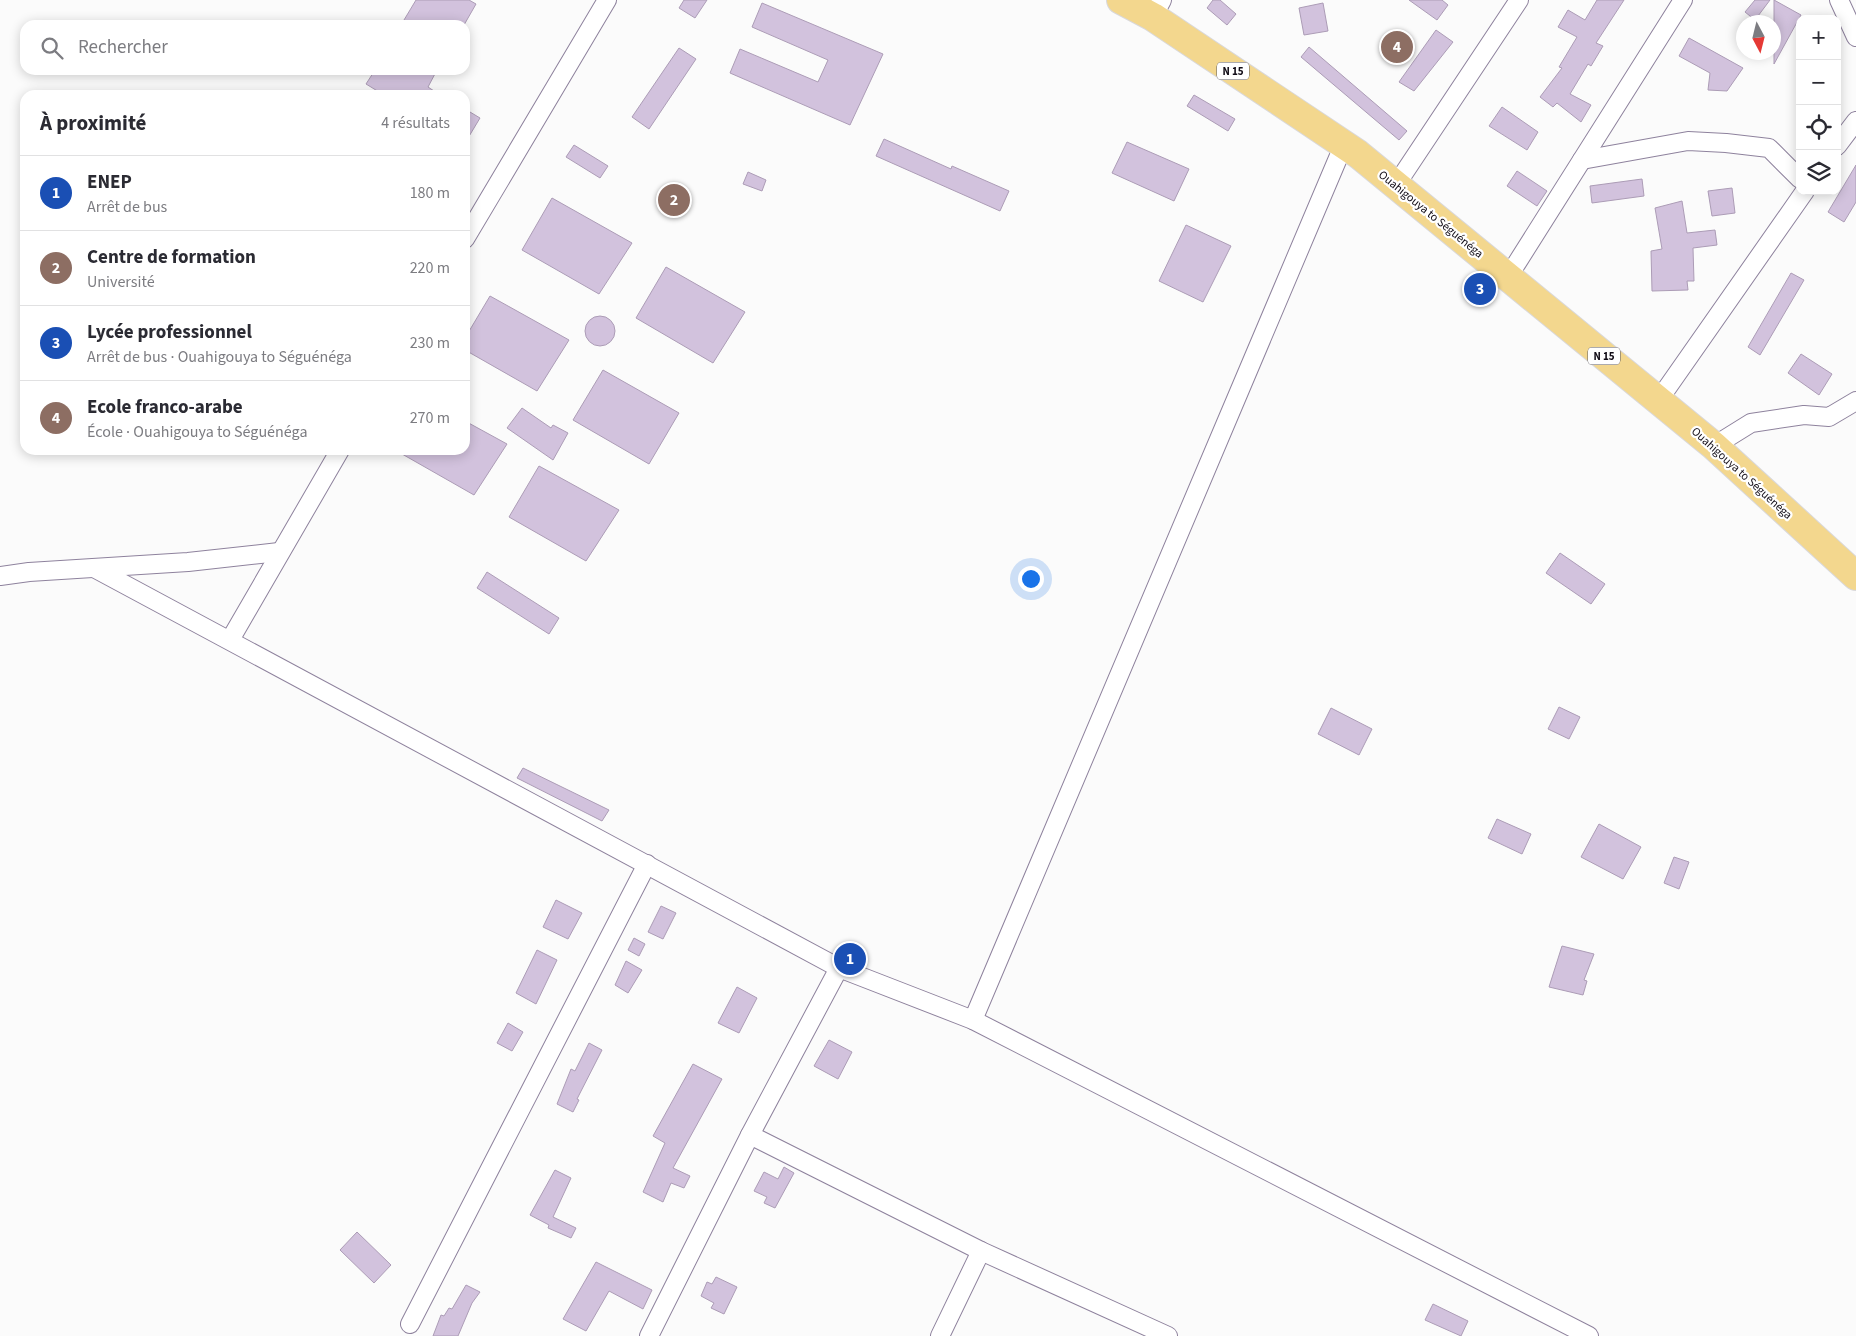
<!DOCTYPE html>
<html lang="fr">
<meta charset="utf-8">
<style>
:root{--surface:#fff;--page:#f2f2f3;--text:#2b2b33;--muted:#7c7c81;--line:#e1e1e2;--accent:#226d69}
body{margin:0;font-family:"Source Sans 3",sans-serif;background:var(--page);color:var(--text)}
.controls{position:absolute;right:15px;top:15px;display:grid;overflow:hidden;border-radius:10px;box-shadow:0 2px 12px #0003}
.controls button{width:45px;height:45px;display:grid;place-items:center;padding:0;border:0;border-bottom:1px solid var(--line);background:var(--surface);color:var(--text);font:25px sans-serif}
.compass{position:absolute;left:1736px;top:15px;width:45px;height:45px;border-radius:50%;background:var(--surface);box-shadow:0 2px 12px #0003;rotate:173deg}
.you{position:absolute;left:1030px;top:578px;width:18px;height:18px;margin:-12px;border:4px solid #fff;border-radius:50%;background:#1a73e8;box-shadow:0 0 0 8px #1a73e833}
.badge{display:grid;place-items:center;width:32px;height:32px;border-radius:50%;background:var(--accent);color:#fff;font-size:16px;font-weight:700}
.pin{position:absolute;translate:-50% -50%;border:2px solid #fff;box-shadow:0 1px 5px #0006}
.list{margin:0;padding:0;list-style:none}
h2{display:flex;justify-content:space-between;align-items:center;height:65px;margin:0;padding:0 20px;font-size:21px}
h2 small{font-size:16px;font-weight:400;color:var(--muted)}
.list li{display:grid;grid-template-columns:32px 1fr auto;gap:15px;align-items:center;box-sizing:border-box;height:75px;padding:0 20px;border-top:1px solid var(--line)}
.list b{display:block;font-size:19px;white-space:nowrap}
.list p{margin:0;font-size:16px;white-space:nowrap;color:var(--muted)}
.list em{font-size:16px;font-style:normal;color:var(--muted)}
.icon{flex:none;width:28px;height:28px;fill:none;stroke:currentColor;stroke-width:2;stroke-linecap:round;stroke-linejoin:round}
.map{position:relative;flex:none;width:1856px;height:1336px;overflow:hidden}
.search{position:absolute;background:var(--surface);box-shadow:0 2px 12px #0003;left:20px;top:20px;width:450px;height:55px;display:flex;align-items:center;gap:12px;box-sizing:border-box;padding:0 18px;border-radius:15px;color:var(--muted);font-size:19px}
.panel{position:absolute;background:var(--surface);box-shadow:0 2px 12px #0003;left:20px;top:90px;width:450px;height:365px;border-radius:15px}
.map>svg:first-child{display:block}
.building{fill:#d2c2dd;stroke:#ac9cb6}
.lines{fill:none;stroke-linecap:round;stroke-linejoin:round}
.street-casing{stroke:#8e829d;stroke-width:20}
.primary-casing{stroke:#d9d8da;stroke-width:30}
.street{stroke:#fff;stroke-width:18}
.primary{stroke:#f3d78e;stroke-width:28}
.labels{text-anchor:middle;stroke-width:4.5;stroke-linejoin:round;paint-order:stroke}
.shield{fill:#fff;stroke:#59565d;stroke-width:1}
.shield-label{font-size:11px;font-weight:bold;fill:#120d17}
.street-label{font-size:12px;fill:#120d17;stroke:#fff}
</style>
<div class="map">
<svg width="1856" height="1336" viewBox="0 0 1856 1336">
<rect width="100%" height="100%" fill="#fbfbfb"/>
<g class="building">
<path d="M 416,0 L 469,0 L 476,4 L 464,25 L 401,25 Z"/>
<path d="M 684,0 L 707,0 L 695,18 L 679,8 Z"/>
<path d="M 1213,0 L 1220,0 L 1236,14 L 1227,25 L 1207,8 Z"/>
<path d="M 1409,0 L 1442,0 L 1448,5 L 1437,20 Z"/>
<path d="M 1597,0 L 1624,0 L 1596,43 L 1603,46 L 1591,66 L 1588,64 L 1570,94 L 1591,105 L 1581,122 L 1557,103 L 1553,107 L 1540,97 L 1562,68 L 1559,67 L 1577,37 L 1558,27 L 1568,10 L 1585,20 Z"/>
<path d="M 1755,0 L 1770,0 L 1755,20 L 1745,12 Z"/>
<path d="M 1774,0 L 1801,15 L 1774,64 Z"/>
<path d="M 762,3 L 883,54 L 850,125 L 730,73 L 740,49 L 818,82 L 828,60 L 752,27 Z"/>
<path d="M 1323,3 L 1328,31 L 1304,35 L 1299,8 Z"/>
<path d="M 1436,30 L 1453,42 L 1414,91 L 1399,82 Z"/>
<path d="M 1689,38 L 1743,68 L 1727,91 L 1708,90 L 1710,73 L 1679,56 Z"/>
<path d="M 1309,47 L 1407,131 L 1399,140 L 1301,57 Z"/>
<path d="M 679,48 L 696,59 L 649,129 L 632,117 Z"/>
<path d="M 375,70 L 437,70 L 428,87 L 440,95 L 384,95 L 366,84 Z"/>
<path d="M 1194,95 L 1235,119 L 1228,131 L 1187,106 Z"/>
<path d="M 1502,107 L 1538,132 L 1527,150 L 1489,126 Z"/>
<path d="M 465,109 L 480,118 L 465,143 Z"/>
<path d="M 884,139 L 951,169 L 952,166 L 1009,191 L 1000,211 L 876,156 Z"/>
<path d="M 1127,142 L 1189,169 L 1174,201 L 1112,173 Z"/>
<path d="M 574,145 L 608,166 L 600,178 L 566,157 Z"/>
<path d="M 1856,165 L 1856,202 L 1844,222 L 1828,212 Z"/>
<path d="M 1517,171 L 1547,191 L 1537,206 L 1507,186 Z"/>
<path d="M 748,172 L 766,180 L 762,191 L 743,184 Z"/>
<path d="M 1642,179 L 1644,196 L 1592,203 L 1590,186 Z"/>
<path d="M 1732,188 L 1735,213 L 1712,216 L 1708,191 Z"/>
<path d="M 552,198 L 632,243 L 599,294 L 522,250 Z"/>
<path d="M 1682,201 L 1687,233 L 1715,230 L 1717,245 L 1693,248 L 1694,281 L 1687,281 L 1688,290 L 1652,291 L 1651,251 L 1662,249 L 1655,208 Z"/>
<path d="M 1186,225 L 1231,246 L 1203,302 L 1159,281 Z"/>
<path d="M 666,267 L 745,312 L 713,363 L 636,318 Z"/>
<path d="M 1791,273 L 1804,280 L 1760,355 L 1748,347 Z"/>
<path d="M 490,296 L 569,340 L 537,391 L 465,350 L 465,338 Z"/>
<circle cx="600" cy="331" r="15"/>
<path d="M 1801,354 L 1832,374 L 1819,395 L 1788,373 Z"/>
<path d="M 603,370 L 679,413 L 649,464 L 573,420 Z"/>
<path d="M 522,408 L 551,428 L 553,425 L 568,433 L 553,460 L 507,428 Z"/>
<path d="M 465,421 L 507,444 L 474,495 L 395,450 L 465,450 Z"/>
<path d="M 539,466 L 619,510 L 586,561 L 509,517 Z"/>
<path d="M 1560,553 L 1605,584 L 1591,604 L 1546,573 Z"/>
<path d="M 487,572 L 559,618 L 549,634 L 477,588 Z"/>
<path d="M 1559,707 L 1580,717 L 1569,739 L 1548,729 Z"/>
<path d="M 1331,708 L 1372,729 L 1359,755 L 1318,734 Z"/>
<path d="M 523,768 L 609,810 L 602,821 L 517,778 Z"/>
<path d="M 1497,819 L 1531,834 L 1522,854 L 1488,838 Z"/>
<path d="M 1599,824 L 1641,847 L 1623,879 L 1581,857 Z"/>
<path d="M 1674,857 L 1689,862 L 1679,889 L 1664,883 Z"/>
<path d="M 556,900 L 582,913 L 568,939 L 543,927 Z"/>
<path d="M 661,906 L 676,913 L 663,939 L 648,932 Z"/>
<path d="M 634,938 L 645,944 L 639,956 L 628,950 Z"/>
<path d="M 1562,946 L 1594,954 L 1584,980 L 1587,981 L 1583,995 L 1549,987 Z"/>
<path d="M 537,950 L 557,960 L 536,1004 L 516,993 Z"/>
<path d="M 626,961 L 642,970 L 628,993 L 615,985 Z"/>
<path d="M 737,987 L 757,998 L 739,1033 L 718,1023 Z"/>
<path d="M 508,1023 L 523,1032 L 512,1051 L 497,1043 Z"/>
<path d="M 829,1040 L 852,1052 L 838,1079 L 814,1066 Z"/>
<path d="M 589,1043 L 602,1050 L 577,1099 L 579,1100 L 573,1112 L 557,1104 L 571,1069 L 575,1071 Z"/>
<path d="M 693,1064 L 722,1079 L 673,1168 L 690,1176 L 684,1188 L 671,1183 L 663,1202 L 643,1192 L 665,1143 L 653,1136 Z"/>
<path d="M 784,1167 L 794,1173 L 775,1208 L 764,1203 L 767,1197 L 754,1191 L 764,1172 L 778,1179 Z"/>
<path d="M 555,1170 L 571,1178 L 553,1217 L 576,1228 L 571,1238 L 548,1228 L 549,1225 L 530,1215 Z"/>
<path d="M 357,1232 L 391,1265 L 374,1283 L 340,1250 Z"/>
<path d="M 596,1262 L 652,1290 L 643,1309 L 609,1291 L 586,1331 L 563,1319 Z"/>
<path d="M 716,1277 L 737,1287 L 724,1314 L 711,1308 L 714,1303 L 701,1296 L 707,1282 L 712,1284 Z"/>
<path d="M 466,1285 L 480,1292 L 472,1303 L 458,1336 L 433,1336 L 441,1315 L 444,1316 L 449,1308 L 452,1309 Z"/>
<path d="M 1433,1304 L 1468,1321 L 1461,1336 L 1425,1320 Z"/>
</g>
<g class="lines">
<defs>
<g id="street">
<path d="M 1839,0 L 1856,37"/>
<path d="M 1153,17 L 1162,0"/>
<path d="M 1837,146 L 1856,121"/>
<path d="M 1582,160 L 1688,141 L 1726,143 L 1769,148 L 1800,179"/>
<path d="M 1396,185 L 1519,0"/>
<path d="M 465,239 L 607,0"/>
<path d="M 1508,277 L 1683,0"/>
<path d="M 1658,401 L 1805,191"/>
<path d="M 1714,446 L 1751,423 L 1804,415 L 1829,417 L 1856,401"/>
<path d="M 94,568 L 839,968 L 973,1020 L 1589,1336"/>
<path d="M 0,576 L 29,572 L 188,562 L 279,552"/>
<path d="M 230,640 L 340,450"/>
<path d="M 973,1020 L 1344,144"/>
<path d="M 750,1135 L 981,1251 L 1168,1336"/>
<path d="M 410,1324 L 647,864"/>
<path d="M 649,1336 L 750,1135 L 839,968"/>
<path d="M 940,1336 L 981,1251"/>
</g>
<path id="primary" d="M 1121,0 L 1153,17 L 1358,154 L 1714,446 L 1856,576"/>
</defs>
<use href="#street" class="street-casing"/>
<use href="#primary" class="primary-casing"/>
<use href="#street" class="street"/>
<use href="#primary" class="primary"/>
</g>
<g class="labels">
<g class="shield">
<rect x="1217" y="62.5" width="32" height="17" rx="4"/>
<rect x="1588" y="347.5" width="32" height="17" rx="4"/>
</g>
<g class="shield-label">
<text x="1233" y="75">N 15</text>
<text x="1604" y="360">N 15</text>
</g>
<g class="street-label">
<text transform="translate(1431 214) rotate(39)" y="4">Ouahigouya to Séguénéga</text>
<text transform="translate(1742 473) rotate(42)" y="4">Ouahigouya to Séguénéga</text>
</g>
</g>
</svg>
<div class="controls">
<button>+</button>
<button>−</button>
<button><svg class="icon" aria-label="locate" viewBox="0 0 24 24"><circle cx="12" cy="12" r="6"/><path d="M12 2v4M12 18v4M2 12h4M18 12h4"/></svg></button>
<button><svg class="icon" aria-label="layers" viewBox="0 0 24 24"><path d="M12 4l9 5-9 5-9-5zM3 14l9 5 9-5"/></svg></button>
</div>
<svg class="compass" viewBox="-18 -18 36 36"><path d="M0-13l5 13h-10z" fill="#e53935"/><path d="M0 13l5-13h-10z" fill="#7c7c81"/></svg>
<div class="you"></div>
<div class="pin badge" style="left:850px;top:959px;background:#1a4fb4">1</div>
<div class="pin badge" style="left:674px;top:200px;background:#8d6e63">2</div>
<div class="pin badge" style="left:1480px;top:289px;background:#1a4fb4">3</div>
<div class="pin badge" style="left:1397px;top:47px;background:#8d6e63">4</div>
<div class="search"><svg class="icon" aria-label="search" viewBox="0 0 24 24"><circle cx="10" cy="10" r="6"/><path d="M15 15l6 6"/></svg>Rechercher</div>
<section class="panel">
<h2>À proximité<small>4 résultats</small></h2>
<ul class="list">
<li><span class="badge" style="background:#1a4fb4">1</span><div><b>ENEP</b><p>Arrêt de bus</p></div><em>180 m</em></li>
<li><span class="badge" style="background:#8d6e63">2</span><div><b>Centre de formation</b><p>Université</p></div><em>220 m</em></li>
<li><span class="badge" style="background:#1a4fb4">3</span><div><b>Lycée professionnel</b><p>Arrêt de bus · Ouahigouya to Séguénéga</p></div><em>230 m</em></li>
<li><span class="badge" style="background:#8d6e63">4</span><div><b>Ecole franco-arabe</b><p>École · Ouahigouya to Séguénéga</p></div><em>270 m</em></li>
</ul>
</section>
</div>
